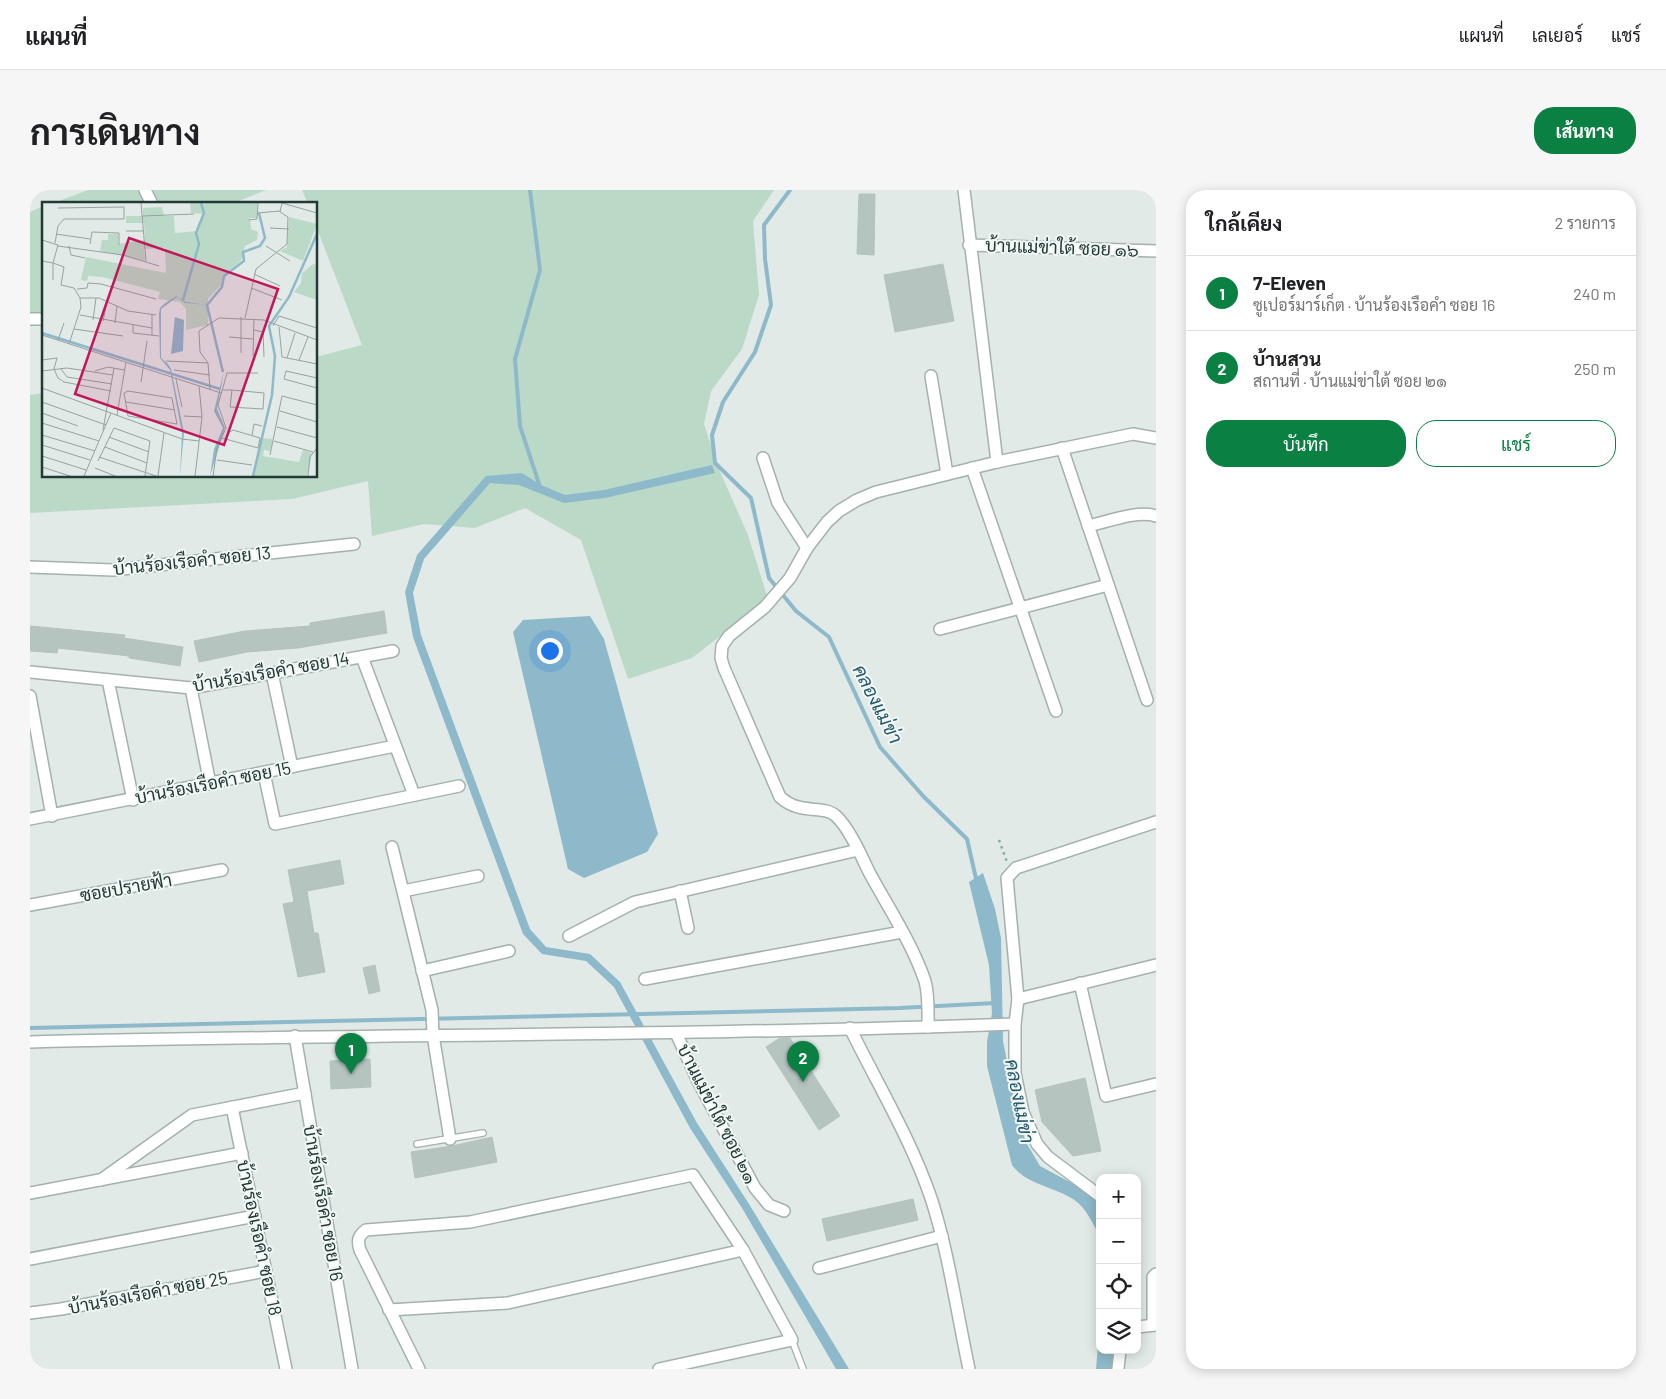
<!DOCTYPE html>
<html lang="th">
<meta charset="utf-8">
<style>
:root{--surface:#fff;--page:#f6f6f6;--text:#202124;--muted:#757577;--line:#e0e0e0;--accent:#0b8043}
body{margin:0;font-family:Barlow,Sarabun,sans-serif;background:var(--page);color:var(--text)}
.controls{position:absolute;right:15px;bottom:15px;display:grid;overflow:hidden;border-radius:10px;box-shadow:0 2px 12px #0003}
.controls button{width:45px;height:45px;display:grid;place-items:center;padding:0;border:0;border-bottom:1px solid var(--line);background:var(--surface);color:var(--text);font:25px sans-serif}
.you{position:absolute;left:519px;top:460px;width:18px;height:18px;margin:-12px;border:4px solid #fff;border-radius:50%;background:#1a73e8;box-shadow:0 0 0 8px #1a73e833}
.badge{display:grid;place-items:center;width:32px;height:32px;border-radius:50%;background:var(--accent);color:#fff;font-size:16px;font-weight:700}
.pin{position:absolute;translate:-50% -41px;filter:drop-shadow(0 1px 2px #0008)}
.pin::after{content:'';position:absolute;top:26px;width:18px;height:15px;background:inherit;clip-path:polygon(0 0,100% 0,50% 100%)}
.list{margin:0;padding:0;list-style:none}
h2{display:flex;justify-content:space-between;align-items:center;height:65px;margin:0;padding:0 20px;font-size:21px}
h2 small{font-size:16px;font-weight:400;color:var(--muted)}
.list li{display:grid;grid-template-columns:32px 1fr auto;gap:15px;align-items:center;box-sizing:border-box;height:75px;padding:0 20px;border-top:1px solid var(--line)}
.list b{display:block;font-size:19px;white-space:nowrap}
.list p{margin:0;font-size:16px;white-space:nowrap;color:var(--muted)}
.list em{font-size:16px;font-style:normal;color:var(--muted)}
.actions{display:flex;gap:10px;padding:15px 20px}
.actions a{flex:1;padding:11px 0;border:1px solid var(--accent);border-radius:20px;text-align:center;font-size:18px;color:var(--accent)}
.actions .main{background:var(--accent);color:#fff}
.icon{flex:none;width:28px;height:28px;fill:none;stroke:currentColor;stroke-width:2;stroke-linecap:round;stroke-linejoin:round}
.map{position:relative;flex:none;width:1126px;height:1179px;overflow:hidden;border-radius:20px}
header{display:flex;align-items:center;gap:30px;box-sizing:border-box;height:70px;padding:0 25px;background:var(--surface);border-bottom:1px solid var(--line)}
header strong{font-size:24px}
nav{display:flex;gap:28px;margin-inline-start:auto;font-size:18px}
.intro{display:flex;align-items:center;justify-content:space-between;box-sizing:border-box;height:120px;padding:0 30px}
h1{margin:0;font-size:35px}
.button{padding:12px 22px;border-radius:20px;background:var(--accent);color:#fff;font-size:18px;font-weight:700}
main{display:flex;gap:30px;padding:0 30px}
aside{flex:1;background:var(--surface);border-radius:20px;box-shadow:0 2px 12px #0003}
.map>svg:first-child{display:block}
.green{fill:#bbd9c7}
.water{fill:#8db9ca}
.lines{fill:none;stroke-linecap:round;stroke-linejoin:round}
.stream{stroke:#8db9ca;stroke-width:4}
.building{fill:#b6c4c0;stroke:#b4c3bf}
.service-casing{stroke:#a4b1ae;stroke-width:8}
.minor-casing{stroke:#a4b1ae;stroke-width:14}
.path{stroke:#84aba4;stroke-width:2.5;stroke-dasharray:2.5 4;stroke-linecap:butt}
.service{stroke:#fff;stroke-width:5.5}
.minor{stroke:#fff;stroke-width:11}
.labels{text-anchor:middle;stroke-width:4;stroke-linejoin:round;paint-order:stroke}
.street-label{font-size:18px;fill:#233936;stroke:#f1f7f5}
.water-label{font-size:19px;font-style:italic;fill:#23586f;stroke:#f1f7f5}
.inset-river{fill:none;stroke:#8db9ca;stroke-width:2.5}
.inset-road{fill:none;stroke:#95a3a0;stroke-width:1}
.view{fill:#c2185b;fill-opacity:0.15;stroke:#c2185b;stroke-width:2.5}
.inset-edge{fill:none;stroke:#233936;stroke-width:2.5}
</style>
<header>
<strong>แผนที่</strong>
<nav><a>แผนที่</a><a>เลเยอร์</a><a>แชร์</a></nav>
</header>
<div class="intro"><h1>การเดินทาง</h1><a class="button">เส้นทาง</a></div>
<main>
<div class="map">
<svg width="1126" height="1179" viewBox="0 0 1126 1179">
<rect width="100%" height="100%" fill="#e1eae7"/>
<g class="green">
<path d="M 58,0 L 236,0 L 201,14 L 21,14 Z"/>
<path d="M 272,0 L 744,0 L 723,31 L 729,105 L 712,159 L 681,201 L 674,234 L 688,277 L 718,345 L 738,409 L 662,468 L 598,489 L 551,350 L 495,318 L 445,338 L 394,334 L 342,346 L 338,291 L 262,309 L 0,323 L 0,205 L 14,203 L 14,286 L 286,286 L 286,167 L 332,155 L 286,36 L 286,14 L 278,14 Z"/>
<path d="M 14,16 L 14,123 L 0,125 L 0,22 Z"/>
</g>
<g class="water">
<path d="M 682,275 L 685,283 L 575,308 L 534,313 L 489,295 L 460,293 L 394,369 L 383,403 L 391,445 L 500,739 L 516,757 L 560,764 L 590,792 L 667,933 L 719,1014 L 819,1179 L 806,1179 L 712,1018 L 660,938 L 584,797 L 556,771 L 512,764 L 493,744 L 383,447 L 375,402 L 387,365 L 456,286 L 492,283 L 511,295 L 535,305 L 574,300 Z"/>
<path d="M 560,426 L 574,449 L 628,644 L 617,662 L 554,688 L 538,679 L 483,442 L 493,430 Z"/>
<path d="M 953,683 L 965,719 L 971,748 L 973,851 L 989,933 L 997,954 L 1010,976 L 1049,997 L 1070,1013 L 1070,1047 C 1063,1034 1056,1017 1043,1009 C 1023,996 997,995 982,975 L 957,876 L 957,852 L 962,823 L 959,775 L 939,692 Z"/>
<path d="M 1070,1131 L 1070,1160 L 1086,1160 L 1084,1179 L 1066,1179 Z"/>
</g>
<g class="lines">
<g class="stream">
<path d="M 500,0 L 510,80 L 485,169 L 490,236 L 510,297"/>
<path d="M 760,0 L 734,35 L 735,69 L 741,115 L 725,162 L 693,212 L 682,245 L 685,273 L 721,308 L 739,388 L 766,421 L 799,447 L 850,557 L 894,607 L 937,649 L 947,693"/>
<path d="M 0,838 L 870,818 L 965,813"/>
</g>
</g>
<g class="building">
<path d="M 829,4 L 845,4 L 844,65 L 827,64 Z"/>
<path d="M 913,74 L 924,131 L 865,142 L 854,85 Z"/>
<path d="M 354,421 L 357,443 L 268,458 L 217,462 L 169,472 L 164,451 L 215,441 L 280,436 L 280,433 Z"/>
<path d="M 0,436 L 95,445 L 94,448 L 153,457 L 150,476 L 99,468 L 99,466 L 28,458 L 27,463 L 0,461 Z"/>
<path d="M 310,670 L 314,694 L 277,701 L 284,743 L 288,743 L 295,782 L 268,787 L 253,714 L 264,712 L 258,680 Z"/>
<path d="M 345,775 L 350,801 L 339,804 L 333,778 Z"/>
<path d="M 750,848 L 760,848 L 810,926 L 789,940 L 736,857 Z"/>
<path d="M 340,869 L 341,897 L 301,899 L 300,871 Z"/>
<path d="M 1055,888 L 1071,961 L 1043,966 L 1012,932 L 1005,900 Z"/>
<path d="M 462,947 L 467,972 L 385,988 L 381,962 L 422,956 Z"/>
<path d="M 883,1009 L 888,1030 L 797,1051 L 792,1029 Z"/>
</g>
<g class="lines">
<defs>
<g id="service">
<path d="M 387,954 L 453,943"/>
<path d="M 762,1150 L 773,1179"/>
</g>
<g id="minor">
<path d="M 115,0 L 122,14"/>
<path d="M 934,0 L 967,272"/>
<path d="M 939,55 L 1126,61"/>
<path d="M 0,129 L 14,129"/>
<path d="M 901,186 L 917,284"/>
<path d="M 1032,258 L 1117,510"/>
<path d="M 733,268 L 748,313 L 777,358"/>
<path d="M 942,278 L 1026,521"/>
<path d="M 1058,336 C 1078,332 1106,320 1126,326"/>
<path d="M 0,377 L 83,380 L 324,354"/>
<path d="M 910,439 L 1078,395"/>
<path d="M 332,467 L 384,605"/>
<path d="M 0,482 L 161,498 L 363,461"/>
<path d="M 242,483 L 262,577"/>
<path d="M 78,490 L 103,610"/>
<path d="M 161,498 L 180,594"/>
<path d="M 0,506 L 22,626"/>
<path d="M 234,583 L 245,634 L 429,596"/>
<path d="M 0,629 L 365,556"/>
<path d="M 362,657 L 402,820 L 403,845 L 420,949"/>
<path d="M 373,701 L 448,686"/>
<path d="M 650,701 L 658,738"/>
<path d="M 0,715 L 192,680"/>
<path d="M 539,746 L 605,712 L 618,709 L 828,660"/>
<path d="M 392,781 L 479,761"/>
<path d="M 615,789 L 872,742"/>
<path d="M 1050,793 L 1076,906 L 1126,894"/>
<path d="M 988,809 L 1126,775"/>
<path d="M 898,837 C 898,821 899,806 895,791 C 882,753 858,717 839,682 C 831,665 819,638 806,626 C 793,614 771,626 750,607 L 694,478 L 691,468 L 692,456 L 699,446 L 735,417 L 760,388 L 777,358 L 797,332 L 809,321 L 827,310 L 846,302 L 967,272 L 1103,244 L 1126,248"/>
<path d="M 820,838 C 848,895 882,951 902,1011 C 919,1065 927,1123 939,1179"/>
<path d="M 646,843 L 669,893 L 725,998 L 739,1015 L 754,1021"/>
<path d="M 265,846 L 322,1179"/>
<path d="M 0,852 C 328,844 657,846 985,834"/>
<path d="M 202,917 L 256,1179"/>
<path d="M 71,990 L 162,925 L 275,903"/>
<path d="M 0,1003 L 212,963"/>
<path d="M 1070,1006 L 1018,967 L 1007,954 L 993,922 L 985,883 L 985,834 L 988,809 L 977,688 L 986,678 L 1126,632"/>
<path d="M 0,1069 L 225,1026"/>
<path d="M 789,1078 L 912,1046"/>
<path d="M 359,1120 L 478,1113 L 713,1060"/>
<path d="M 0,1123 L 31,1119 L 236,1081"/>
<path d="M 1123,1135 L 1123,1087 L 1126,1084"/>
<path d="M 1107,1137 L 1126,1135"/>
<path d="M 389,1179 L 330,1060 C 327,1051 328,1046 336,1040 L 440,1032 L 663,985 L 713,1060 L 762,1150 L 629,1179"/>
<path d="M 1088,1179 L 1090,1160"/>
</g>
</defs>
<use href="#service" class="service-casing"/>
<use href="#minor" class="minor-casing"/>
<path class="path" d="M 969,650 L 977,672"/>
<use href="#service" class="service"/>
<use href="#minor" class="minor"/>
</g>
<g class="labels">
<g class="street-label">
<text transform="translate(1032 58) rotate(2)" y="6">บ้านแม่ข่าใต้ ซอย ๑๖</text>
<text transform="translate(162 371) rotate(-6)" y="6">บ้านร้องเรือคำ ซอย 13</text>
<text transform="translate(241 482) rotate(-10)" y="6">บ้านร้องเรือคำ ซอย 14</text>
<text transform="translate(183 593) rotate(-11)" y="6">บ้านร้องเรือคำ ซอย 15</text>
<text transform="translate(96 698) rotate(-10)" y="6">ซอยปรายฟ้า</text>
<text transform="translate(687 924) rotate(63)" y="6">บ้านแม่ข่าใต้ ซอย ๒๑</text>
<text transform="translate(293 1013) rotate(80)" y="6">บ้านร้องเรือคำ ซอย 16</text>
<text transform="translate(229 1048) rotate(78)" y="6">บ้านร้องเรือคำ ซอย 18</text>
<text transform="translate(118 1103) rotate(-11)" y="6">บ้านร้องเรือคำ ซอย 25</text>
</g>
<g class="water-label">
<text transform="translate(848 514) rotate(63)" y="7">คลองแม่ข่า</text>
<text transform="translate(990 911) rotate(79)" y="7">คลองแม่ข่า</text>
</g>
</g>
<g transform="translate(12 12)">
<rect width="275" height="275" fill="#e1eae7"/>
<path d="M 148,1 L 215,1 L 215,16 L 208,16 L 209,27 L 216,30 L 215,38 L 203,44 L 199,59 L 181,73 L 179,83 L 166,97 L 166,123 L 144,128 L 144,107 L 138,100 L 116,97 L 118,90 L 60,75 L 46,74 L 45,79 L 39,78 L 44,55 L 124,71 L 123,46 L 102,47 L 103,59 L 58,49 L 60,38 L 66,38 L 66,32 L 76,32 L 76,42 L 103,38 L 102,21 L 84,21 L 84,14 L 101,14 L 101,6 L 120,5 L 122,14 L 132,14 L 133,31 L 156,29 L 162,12 L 149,11 ZM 247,15 L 275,22 L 261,59 L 238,49 L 245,45 ZM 271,62 L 275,63 L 275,98 L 252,90 L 259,81 L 260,71 ZM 221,236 L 231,237 L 228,249 L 222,248 L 221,254 L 257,260 L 261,248 L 270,251 L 265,274 L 210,274 Z" fill="#bbd9c7"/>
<path d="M 134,94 L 144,100 L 165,103 L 143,101 L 135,95 L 119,107 L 119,156 L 126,162 L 129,167 L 142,231 L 138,274 L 140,231 L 128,168 L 118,156 L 117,112 L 118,106 L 122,102 ZM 133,115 L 142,118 L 141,149 L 129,152 ZM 182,169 L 175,207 L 183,226 L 168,274 L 172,247 L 181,226 L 172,209 Z" fill="#8db9ca"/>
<path class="inset-river" d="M 141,98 L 157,42 L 154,31 L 162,11 L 159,1M 0,131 L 178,187M 181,170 L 165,103 L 180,85 L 182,74 L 202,59 L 201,50 L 218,44 L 223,36 L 217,11M 211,274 L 230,193 L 233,154 L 227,124 L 247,95 L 275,32"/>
<path class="inset-road" d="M 99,1 L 104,59M 240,1 L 275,11M 215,11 L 238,9M 100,14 L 152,12M 207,18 L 215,17 L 216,1M 228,26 L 247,27M 84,29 L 101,29M 14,32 L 48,37M 0,38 L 16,43 L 11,61 L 22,65 L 19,83 L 32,86 L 38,96 L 39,105 L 27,142M 13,41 L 16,24 L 22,17 L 82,17 L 82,5 L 16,6M 48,42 L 50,30 L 77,31 L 77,43M 16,44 L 81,53 L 117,64M 27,44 L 29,53 L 43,56M 224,44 L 248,59M 0,59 L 11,61 L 11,78M 212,72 L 238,84M 209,86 L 240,98M 35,87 L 45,86 L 46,81 L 59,82 L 114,97M 38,96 L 57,96 L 86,109 L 114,113M 38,113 L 110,126M 110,113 L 110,133M 199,115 L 199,151M 203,116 L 214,67 L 245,42 L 246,15 L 238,10 L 240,1M 51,118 L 54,96M 61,119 L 65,99M 73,121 L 75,104M 91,123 L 91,131 L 117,134M 231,124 L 237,114 L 275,126M 237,125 L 240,155 L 275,162M 32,127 L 81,134M 212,128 L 221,130 L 222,155M 0,133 L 179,191M 187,135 L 211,137M 16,138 L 22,121M 211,154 L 212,117M 245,156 L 253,131M 0,158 L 15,156 L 12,167M 257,158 L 266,135M 124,159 L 166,161M 12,167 L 16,176 L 22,180 L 69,189M 19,167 L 25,175 L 70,182M 132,168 L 168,173M 0,169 L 25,166 L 71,173M 53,169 L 66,165 L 82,168M 275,176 L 244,169 L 242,177 L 275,186M 134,177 L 140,205M 99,180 L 105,139M 0,186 L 140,237 L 157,239M 168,187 L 166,161 L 158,150 L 157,129 L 177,116 L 222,118 L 275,138M 181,188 L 190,188 L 222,191 L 221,207 L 188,205 L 190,188M 86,189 L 130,196 L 135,222 L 86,214 L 82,191 ZM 0,200 L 64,223M 84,200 L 133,208M 238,209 L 275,220M 0,211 L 36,224M 75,213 L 84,160M 142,214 L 160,215M 0,221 L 57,239M 235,225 L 275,236M 61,228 L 72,166M 0,233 L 53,249M 210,233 L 212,222 L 220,224M 67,235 L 107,250M 180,236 L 216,246 L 218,236 L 191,228 L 186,231 L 184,237M 232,239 L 271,250M 0,243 L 48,258M 63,245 L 105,261M 228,253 L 240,194 L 275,203M 0,254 L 44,268M 57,255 L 114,274M 175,258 L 210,263M 56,259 L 72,226 L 108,239 L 103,274M 0,265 L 28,274M 53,266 L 73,274M 42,274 L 69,211M 116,274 L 122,231M 153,274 L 160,215 L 157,184M 171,274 L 175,246 L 184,226 L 176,203 L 185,171 L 216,171M 266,274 L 268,255 L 275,246"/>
<path class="view" d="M 87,36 L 236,87 L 182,243 L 33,192 Z"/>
<rect width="275" height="275" class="inset-edge"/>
</g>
</svg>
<div class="controls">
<button>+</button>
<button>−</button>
<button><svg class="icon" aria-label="locate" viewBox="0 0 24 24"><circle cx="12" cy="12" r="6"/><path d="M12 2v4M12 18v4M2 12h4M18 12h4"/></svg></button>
<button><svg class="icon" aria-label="layers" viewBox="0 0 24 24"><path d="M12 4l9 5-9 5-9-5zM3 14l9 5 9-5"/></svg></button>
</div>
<div class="you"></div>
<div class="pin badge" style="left:321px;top:884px">1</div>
<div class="pin badge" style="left:773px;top:892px">2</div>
</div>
<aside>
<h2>ใกล้เคียง<small>2 รายการ</small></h2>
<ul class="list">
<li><span class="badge">1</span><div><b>7-Eleven</b><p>ซูเปอร์มาร์เก็ต · บ้านร้องเรือคำ ซอย 16</p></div><em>240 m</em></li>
<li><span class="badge">2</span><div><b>บ้านสวน</b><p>สถานที่ · บ้านแม่ข่าใต้ ซอย ๒๑</p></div><em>250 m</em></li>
</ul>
<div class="actions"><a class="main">บันทึก</a><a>แชร์</a></div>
</aside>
</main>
